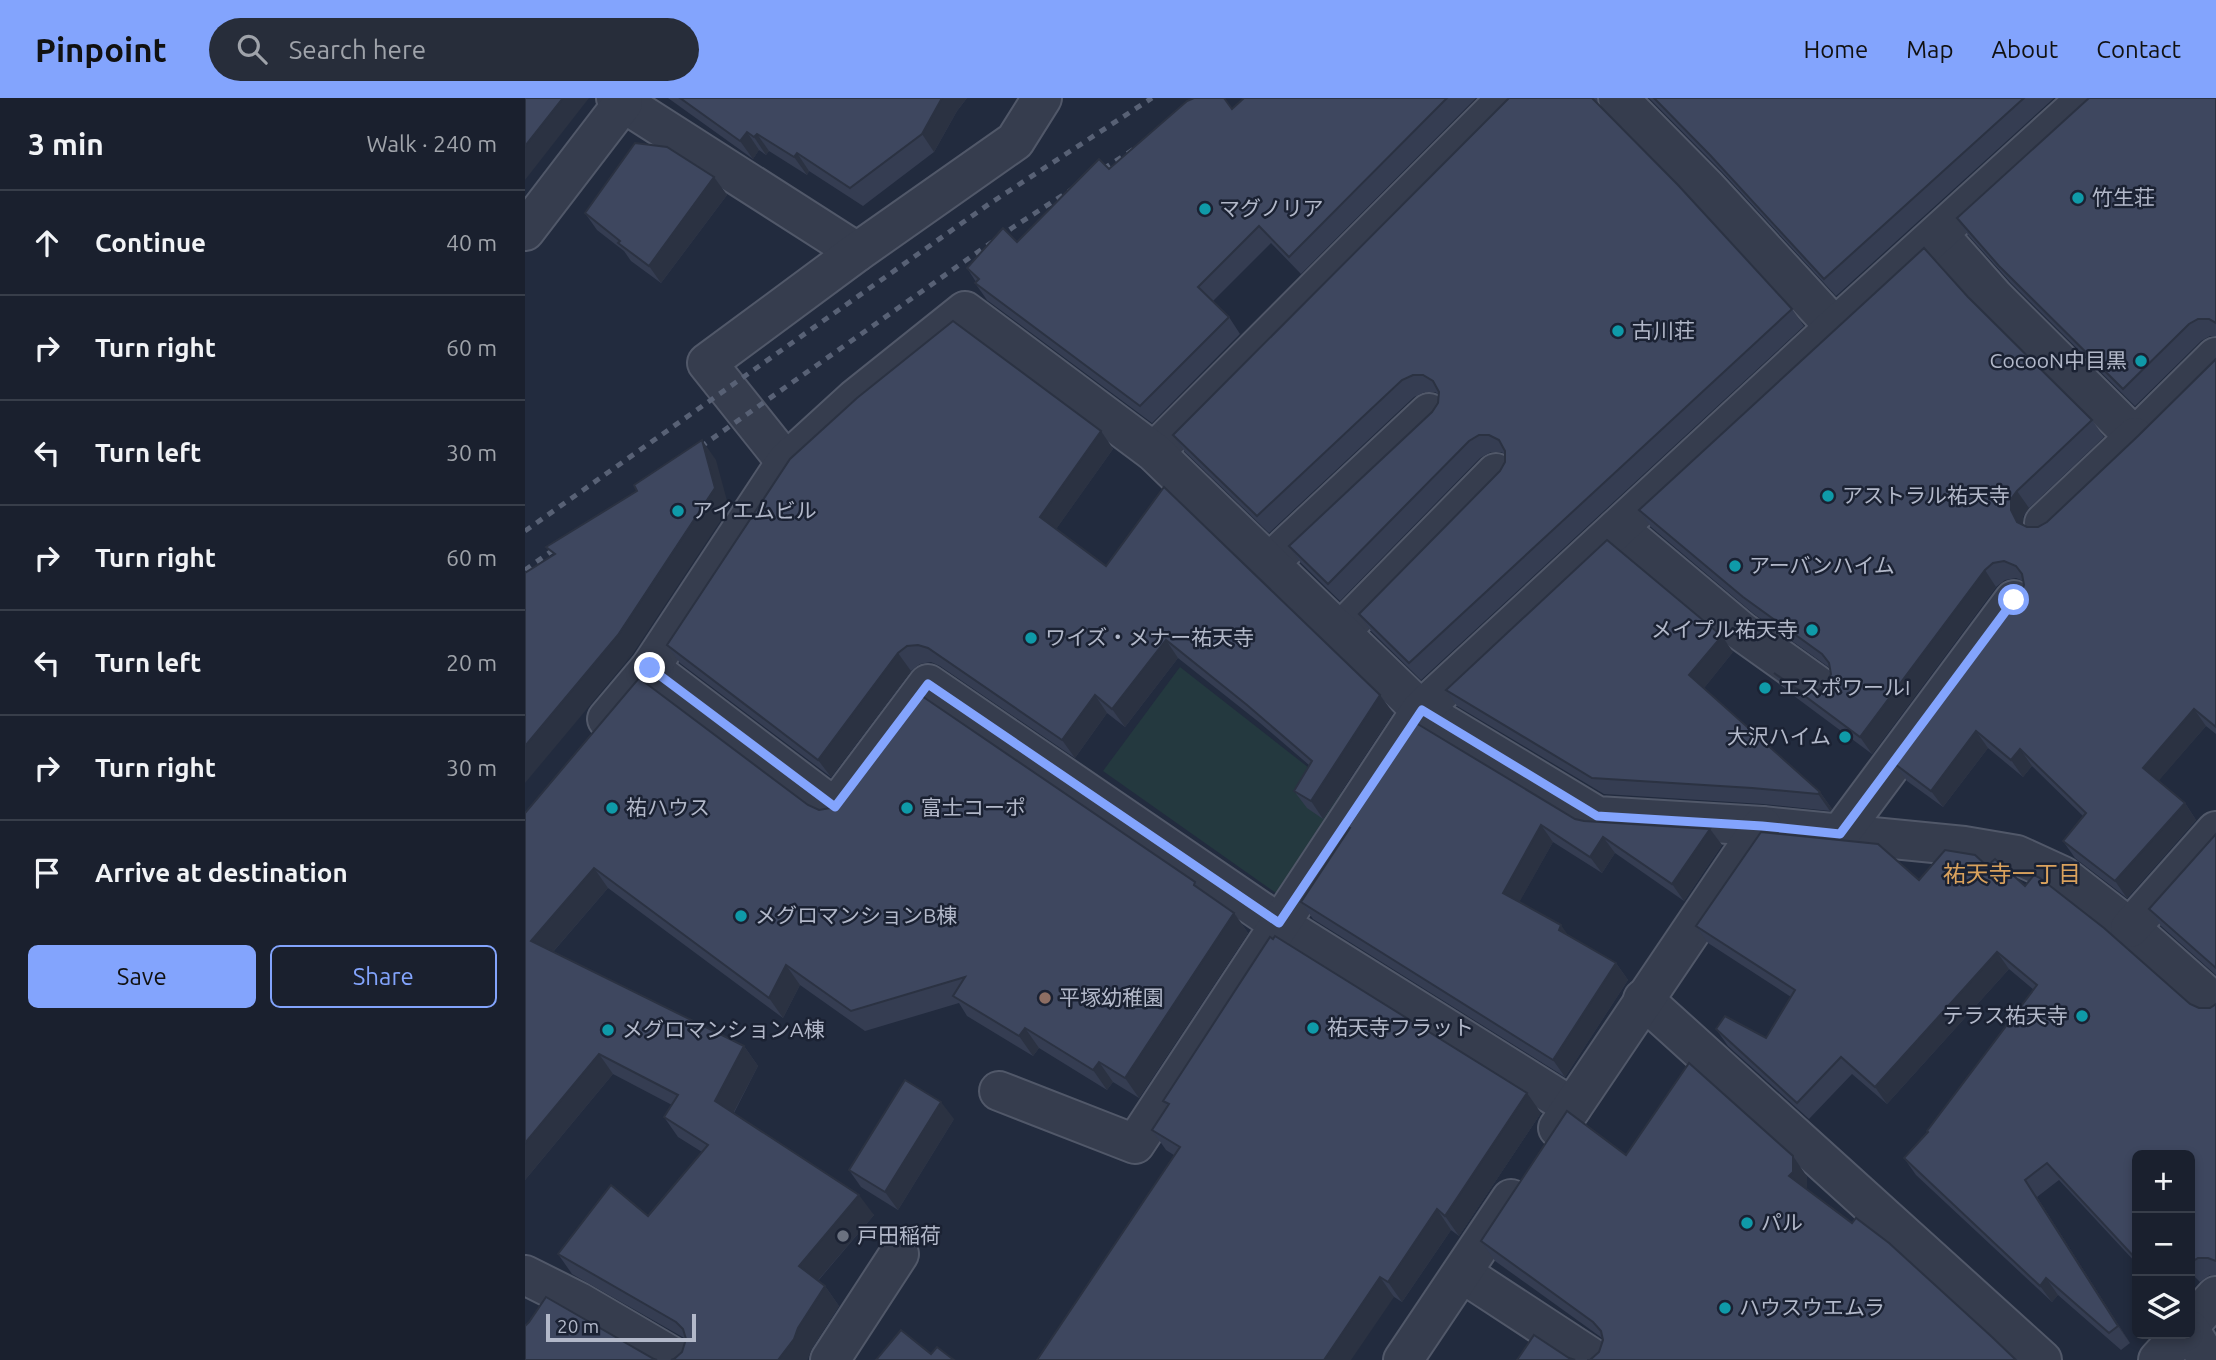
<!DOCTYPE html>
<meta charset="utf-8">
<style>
:root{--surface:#1a202e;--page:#272d3a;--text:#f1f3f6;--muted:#9fa3aa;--line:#383e4a;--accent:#83a4fd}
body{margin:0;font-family:Ubuntu,"Noto Sans JP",sans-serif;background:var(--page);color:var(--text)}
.controls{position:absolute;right:21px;bottom:21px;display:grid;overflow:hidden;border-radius:10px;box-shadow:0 4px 10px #0003}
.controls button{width:63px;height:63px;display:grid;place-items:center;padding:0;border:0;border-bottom:2px solid var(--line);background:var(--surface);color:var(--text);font:35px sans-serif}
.scale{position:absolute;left:21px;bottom:18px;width:150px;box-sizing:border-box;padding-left:7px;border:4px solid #b2b8c9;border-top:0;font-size:19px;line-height:24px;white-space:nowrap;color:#b2b8c9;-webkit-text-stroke:5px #1b2233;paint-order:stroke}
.stop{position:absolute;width:21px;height:21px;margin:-16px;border:5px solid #83a4fd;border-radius:50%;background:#fff}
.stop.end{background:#83a4fd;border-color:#fff;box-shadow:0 2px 7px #0008}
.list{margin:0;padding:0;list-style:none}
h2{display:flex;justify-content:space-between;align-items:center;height:91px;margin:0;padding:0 28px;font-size:30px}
h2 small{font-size:23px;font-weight:400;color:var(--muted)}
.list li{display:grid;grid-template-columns:46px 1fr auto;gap:21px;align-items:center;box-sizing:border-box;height:105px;padding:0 28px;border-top:2px solid var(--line)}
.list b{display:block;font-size:26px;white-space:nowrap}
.list em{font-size:23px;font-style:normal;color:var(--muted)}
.actions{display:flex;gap:14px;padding:21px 28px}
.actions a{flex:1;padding:16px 0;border:2px solid var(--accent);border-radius:10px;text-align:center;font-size:24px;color:var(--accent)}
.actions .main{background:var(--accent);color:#111}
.icon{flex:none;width:38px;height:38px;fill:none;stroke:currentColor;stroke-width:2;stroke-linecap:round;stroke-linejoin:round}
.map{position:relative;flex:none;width:1691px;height:1262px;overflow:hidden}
header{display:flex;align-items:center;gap:42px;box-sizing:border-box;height:98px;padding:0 35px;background:var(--accent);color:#111}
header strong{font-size:33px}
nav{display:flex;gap:38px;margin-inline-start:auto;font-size:24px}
.search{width:490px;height:63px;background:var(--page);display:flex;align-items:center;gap:18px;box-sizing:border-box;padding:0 24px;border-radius:38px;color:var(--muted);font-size:26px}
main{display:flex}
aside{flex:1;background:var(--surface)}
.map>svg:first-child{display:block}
.green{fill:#24393f}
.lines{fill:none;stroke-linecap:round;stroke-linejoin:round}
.minor-casing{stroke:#515869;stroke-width:42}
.minor{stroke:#363d4e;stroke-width:38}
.rail{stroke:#586175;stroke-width:5;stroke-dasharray:7 7;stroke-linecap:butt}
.wall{fill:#353d52}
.shaded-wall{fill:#2b3242}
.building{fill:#3e475f;stroke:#2b3242;stroke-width:2}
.route{stroke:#83a4fd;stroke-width:9}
.culture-dot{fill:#0f9aa8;stroke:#1b2233;stroke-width:2.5}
.education-dot{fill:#8d6e63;stroke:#1b2233;stroke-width:2.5}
.worship-dot{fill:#6b7280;stroke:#1b2233;stroke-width:2.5}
.labels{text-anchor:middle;stroke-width:5;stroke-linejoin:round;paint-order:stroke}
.poi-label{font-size:21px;fill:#b2b8c9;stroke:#1b2233;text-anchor:start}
.neighbourhood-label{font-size:23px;fill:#daa25d;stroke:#1b2233}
</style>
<header>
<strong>Pinpoint</strong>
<div class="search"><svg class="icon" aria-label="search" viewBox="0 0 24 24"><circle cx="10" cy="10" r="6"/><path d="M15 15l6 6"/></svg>Search here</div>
<nav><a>Home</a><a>Map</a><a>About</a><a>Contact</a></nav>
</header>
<main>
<aside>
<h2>3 min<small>Walk · 240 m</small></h2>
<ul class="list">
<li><svg class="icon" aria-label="ahead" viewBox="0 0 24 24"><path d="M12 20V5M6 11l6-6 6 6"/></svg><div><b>Continue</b></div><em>40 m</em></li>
<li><svg class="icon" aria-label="right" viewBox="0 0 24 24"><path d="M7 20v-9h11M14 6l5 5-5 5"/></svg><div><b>Turn right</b></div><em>60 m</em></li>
<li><svg class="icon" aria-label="left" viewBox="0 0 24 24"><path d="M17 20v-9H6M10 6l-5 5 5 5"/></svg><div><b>Turn left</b></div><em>30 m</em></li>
<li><svg class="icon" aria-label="right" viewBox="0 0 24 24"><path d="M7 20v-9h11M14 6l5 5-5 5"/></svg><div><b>Turn right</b></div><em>60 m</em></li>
<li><svg class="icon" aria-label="left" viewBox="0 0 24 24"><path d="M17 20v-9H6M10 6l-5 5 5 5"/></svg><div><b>Turn left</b></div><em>20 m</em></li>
<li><svg class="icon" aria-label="right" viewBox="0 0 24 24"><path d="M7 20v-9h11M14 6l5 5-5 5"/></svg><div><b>Turn right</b></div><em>30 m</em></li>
<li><svg class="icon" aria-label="arrive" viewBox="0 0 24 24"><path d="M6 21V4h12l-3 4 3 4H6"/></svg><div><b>Arrive at destination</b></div></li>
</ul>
<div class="actions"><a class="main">Save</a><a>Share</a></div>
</aside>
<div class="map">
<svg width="1691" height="1262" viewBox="0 0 1691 1262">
<rect width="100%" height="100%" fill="#222b3e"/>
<path class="green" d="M 655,569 L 816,695 L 751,795 L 578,673 Z"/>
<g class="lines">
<defs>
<g id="minor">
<path d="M 91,0 L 332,154"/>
<path d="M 1093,0 L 1181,89 L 1310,229"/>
<path d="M 0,133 L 98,5"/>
<path d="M 1414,137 L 1470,200 L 1610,339 L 1691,259"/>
<path d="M 629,354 L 982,0"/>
<path d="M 261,364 L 182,265 L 332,154 L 490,43 L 517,0"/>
<path d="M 1519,425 L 1610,339"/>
<path d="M 1093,430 L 1216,533 L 1296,590"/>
<path d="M 744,465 L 904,315"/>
<path d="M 815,534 L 971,375"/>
<path d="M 125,570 L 310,710 L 403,586 L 753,825 L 1047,1009"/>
<path d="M 82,621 L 125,570 L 261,364 L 330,301 L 440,213 L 629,354 L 896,612 L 1072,718 L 1237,728 L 1439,748 L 1492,757 L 1538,778 L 1605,830 L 1691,906"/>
<path d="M 1315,736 L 1489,502"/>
<path d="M 1605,830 L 1691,733"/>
<path d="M 1118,901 L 1517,1262"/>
<path d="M 474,993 L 610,1046 L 896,612 L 1310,229 L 1562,0"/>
<path d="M 1033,1030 L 1237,728"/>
<path d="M 937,1175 L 1070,1262"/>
<path d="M 0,1177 L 54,1204 L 153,1262"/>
<path d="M 1665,1227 L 1691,1198"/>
<path d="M 1665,1232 L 1683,1262"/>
<path d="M 305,1262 L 374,1156"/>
<path d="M 878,1262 L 986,1101"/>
<path d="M 1633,1262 L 1657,1236"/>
</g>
</defs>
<use href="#minor" class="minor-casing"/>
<use href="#minor" class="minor"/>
<g class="rail">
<path d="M 164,357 L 487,130 L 620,44"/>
<path d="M 0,433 L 464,106 L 627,0"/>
<path d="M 0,472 L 41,443"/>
</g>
</g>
<g class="wall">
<path d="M 143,0 L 442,0 L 432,13 L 409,54 L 338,108 L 284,73 L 282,77 L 244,53 L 241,57 L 234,52 L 228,61 Z"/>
<path d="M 719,0 L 951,0 L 776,176 L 746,145 L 688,203 L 704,219 L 715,236 L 627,325 L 462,202 L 450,185 L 451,184 L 442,170 L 492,144 L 584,71 L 707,11 Z"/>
<path d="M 984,0 L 1072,0 L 1072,5 L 1267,211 L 1279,228 L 896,582 L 846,533 L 834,516 L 975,373 L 980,364 L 980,356 L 976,354 L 966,354 L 955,360 L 815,503 L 776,465 L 764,448 L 907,314 L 913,305 L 913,296 L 910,294 L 900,294 L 889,299 L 744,435 L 660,354 L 648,337 Z"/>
<path d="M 1124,0 L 1529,0 L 1311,198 L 1197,74 Z"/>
<path d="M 1691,0 L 1691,238 L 1685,238 L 1676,243 L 1610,308 L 1486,185 L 1443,137 L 1432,120 Z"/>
<path d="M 189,79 L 202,97 L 136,185 L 106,163 L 99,153 L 72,132 L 60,115 Z"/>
<path d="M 1443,199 L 1567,322 L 1579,339 L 1504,410 L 1498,418 L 1498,427 L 1502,429 L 1513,429 L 1522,424 L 1613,338 L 1691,261 L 1691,636 L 1681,628 L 1633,683 L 1660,705 L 1671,722 L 1602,800 L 1550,760 L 1538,743 L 1558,718 L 1507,668 L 1498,679 L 1463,650 L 1418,709 L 1382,683 L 1370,666 L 1495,498 L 1499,487 L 1498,483 L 1491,480 L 1480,482 L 1471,489 L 1347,656 L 1261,592 L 1249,575 L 1272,591 L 1281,595 L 1293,593 L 1301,586 L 1306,576 L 1305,570 L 1229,516 L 1126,429 L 1114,412 Z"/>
<path d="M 576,333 L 588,351 L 531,431 L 581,468 L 855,597 L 868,615 L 798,721 L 782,710 L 769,693 L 784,667 L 735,625 L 653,560 L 600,629 L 582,615 L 550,660 L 415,568 L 406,564 L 395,566 L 386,573 L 306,679 L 155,565 L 142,547 Z"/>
<path d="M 1208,554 L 1179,590 L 1295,694 L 1307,711 L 1305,713 L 1238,706 L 1079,696 L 932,608 L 921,592 Z"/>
<path d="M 283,707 L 294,712 L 670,784 L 674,791 L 709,815 L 723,835 L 614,1000 L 588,984 L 582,992 L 514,950 L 508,958 L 442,918 L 434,905 L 340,933 L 275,887 L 258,920 L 83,790 L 28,854 L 219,948 L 233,968 L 209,1015 L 349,1117 L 293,1183 L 300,1188 L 314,1208 L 287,1250 L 282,1262 L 146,1262 L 149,1261 L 157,1254 L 161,1241 L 47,1176 L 33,1156 L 123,1118 L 177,1054 L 153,1039 L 139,1019 L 147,1007 L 88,976 L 0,1082 L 0,715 Z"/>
<path d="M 1050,721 L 1059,723 L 1185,731 L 1197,747 L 1159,803 L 1090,755 L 1077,775 L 1028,744 L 994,804 L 1043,837 L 1091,865 L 1103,882 L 1040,979 L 788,821 L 776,804 L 824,731 L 823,729 Z"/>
<path d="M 1691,736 L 1691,877 L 1636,828 L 1624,811 Z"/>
<path d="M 1462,768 L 1500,788 L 1665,906 L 1674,910 L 1685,910 L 1691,906 L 1691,1177 L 1685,1177 L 1675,1184 L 1668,1177 L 1665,1181 L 1665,1057 L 1612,1057 L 1612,1166 L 1534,1082 L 1512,1099 L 1605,1245 L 1596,1252 L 1533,1197 L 1527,1204 L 1391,1077 L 1379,1060 L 1403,1035 L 1509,892 L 1484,871 L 1362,1006 L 1327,976 L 1284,1021 L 1203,948 L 1191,931 L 1241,940 L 1266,899 L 1183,845 L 1171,828 Z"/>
<path d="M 638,1003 L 1016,1015 L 934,1138 L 926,1132 L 877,1204 L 641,1052 L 627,1032 L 642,1009 Z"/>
<path d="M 429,1021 L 373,1112 L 336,1089 L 324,1072 Z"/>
<path d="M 1101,1057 L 1268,1058 L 1282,1079 L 1282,1091 L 1065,1262 L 1074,1254 L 1077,1240 L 970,1163 L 956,1143 Z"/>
</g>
<g class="shaded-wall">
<path d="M 38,0 L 64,0 L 0,82 L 0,48 Z"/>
<path d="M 417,0 L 442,0 L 432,13 L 409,54 L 397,36 Z"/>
<path d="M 222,34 L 234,52 L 228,61 L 215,43 Z"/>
<path d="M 232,36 L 244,53 L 241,57 L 229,39 Z"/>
<path d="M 272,55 L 284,73 L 282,77 L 269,59 Z"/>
<path d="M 189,79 L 202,97 L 136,185 L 124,168 Z"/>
<path d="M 576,333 L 588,351 L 527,437 L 515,419 Z"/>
<path d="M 177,342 L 191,362 L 204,410 L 107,557 L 0,685 L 0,648 Z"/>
<path d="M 1492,393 L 1504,410 L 1498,418 L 1498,429 L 1492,424 L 1486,412 L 1486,401 Z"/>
<path d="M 1460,472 L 1471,489 L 1347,656 L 1335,639 Z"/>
<path d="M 1197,538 L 1208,554 L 1176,594 L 1164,577 Z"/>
<path d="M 641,542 L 653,560 L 600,629 L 587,611 Z"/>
<path d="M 373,555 L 386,573 L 306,679 L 293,662 Z"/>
<path d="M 570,597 L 582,615 L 550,660 L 537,642 Z"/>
<path d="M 855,597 L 868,615 L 798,721 L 786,703 Z"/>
<path d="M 1669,611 L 1681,628 L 1630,687 L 1618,670 Z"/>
<path d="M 1451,633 L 1463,650 L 1418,709 L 1406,693 Z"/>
<path d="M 1495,651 L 1507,668 L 1498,679 L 1486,662 Z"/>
<path d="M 1295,694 L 1307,711 L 1305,713 L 1293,696 Z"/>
<path d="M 1660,705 L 1671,722 L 1602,800 L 1590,783 Z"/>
<path d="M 1016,727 L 1028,744 L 990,812 L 978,795 Z"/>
<path d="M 1185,731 L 1197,747 L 1159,803 L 1147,786 Z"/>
<path d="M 1078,739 L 1090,755 L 1077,775 L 1065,759 Z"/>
<path d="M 69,770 L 83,790 L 20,863 L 6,843 Z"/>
<path d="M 709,815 L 723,835 L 614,1000 L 600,980 Z"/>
<path d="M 1036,827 L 1048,844 L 1034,832 Z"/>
<path d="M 1472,854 L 1484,871 L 1362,1006 L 1350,989 Z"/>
<path d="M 1091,865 L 1103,882 L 1040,979 L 1028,962 Z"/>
<path d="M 261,867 L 275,887 L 258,920 L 244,900 Z"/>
<path d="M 500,930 L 514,950 L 508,958 L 494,938 Z"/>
<path d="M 219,948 L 233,968 L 204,1023 L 190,1003 Z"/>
<path d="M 74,956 L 88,976 L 0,1082 L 0,1045 Z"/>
<path d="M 574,964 L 588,984 L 582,992 L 568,972 Z"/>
<path d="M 1002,995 L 1016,1015 L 934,1138 L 920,1118 Z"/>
<path d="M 416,1004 L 429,1021 L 373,1112 L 360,1094 Z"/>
<path d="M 1268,1058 L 1282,1079 L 1282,1094 L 1264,1078 Z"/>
<path d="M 1500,1082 L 1512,1099 L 1605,1245 L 1593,1228 Z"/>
<path d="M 334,1097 L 349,1117 L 288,1188 L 274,1168 Z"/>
<path d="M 912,1111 L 926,1132 L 877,1204 L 863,1184 Z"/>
<path d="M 855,1179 L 869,1199 L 826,1262 L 799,1262 Z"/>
<path d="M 1521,1180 L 1533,1197 L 1527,1204 L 1515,1188 Z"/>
<path d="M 300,1188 L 314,1208 L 287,1250 L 283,1261 L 282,1262 L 253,1262 Z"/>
</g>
<g class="building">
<path d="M 0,0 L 38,0 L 0,48 Z"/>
<path d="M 155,0 L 417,0 L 397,36 L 325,90 L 272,55 L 269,59 L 232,36 L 229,39 L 222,34 L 215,43 Z"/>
<path d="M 669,0 L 699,0 L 707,11 L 719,0 L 922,0 L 764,159 L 734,128 L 673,189 L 704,219 L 615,308 L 450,185 L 454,181 L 442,170 L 478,130 L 492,144 L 574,61 L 584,71 L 662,3 Z"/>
<path d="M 984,0 L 1067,0 L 1153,87 L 1267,211 L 884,565 L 834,516 L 975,373 L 980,364 L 980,353 L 974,342 L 964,337 L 954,337 L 944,343 L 803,486 L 764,448 L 907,314 L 913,305 L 914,294 L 908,283 L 898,277 L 888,277 L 877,282 L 732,418 L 648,337 Z"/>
<path d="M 1129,0 L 1499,0 L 1299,181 L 1185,57 Z"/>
<path d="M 1564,0 L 1691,0 L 1691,225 L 1684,221 L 1673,221 L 1664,226 L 1598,291 L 1474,168 L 1432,120 Z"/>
<path d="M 110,45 L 142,49 L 189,79 L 124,168 L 93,145 L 95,143 L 60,115 Z"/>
<path d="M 1399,150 L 1443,199 L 1567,322 L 1492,393 L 1486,401 L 1486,412 L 1492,424 L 1502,429 L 1513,429 L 1522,424 L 1613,338 L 1691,261 L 1691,629 L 1669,611 L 1618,670 L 1660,705 L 1590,783 L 1538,743 L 1561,715 L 1495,651 L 1486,662 L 1451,633 L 1406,693 L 1370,666 L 1495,498 L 1499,487 L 1497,476 L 1491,468 L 1479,463 L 1468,465 L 1460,472 L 1335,639 L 1249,575 L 1272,591 L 1281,595 L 1293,593 L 1301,586 L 1306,576 L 1304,565 L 1297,556 L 1218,499 L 1114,412 Z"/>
<path d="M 428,223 L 576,333 L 515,419 L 581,468 L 639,389 L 855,597 L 786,703 L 769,693 L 787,663 L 722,607 L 641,542 L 587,611 L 570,597 L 537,642 L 403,550 L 393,547 L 382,548 L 373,555 L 293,662 L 142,547 L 265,361 L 332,300 Z"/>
<path d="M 177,342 L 190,390 L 93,537 L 0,648 L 0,475 L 30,456 L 21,449 L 112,393 L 109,387 Z"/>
<path d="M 1082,442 L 1197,538 L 1164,577 L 1295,694 L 1293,696 L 1227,690 L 1067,680 L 921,592 Z"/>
<path d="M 114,580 L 283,707 L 294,712 L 305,710 L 313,703 L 394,596 L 670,784 L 669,787 L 709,815 L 600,980 L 574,964 L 568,972 L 500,930 L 494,938 L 428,898 L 440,879 L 326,913 L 261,867 L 244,900 L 69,770 L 6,843 L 219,948 L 190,1003 L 334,1097 L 274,1168 L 300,1188 L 273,1230 L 269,1241 L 253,1262 L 146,1262 L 149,1261 L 157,1254 L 161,1241 L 158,1231 L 151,1224 L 33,1156 L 86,1087 L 123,1118 L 183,1047 L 139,1019 L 153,997 L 74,956 L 0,1045 L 0,715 Z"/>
<path d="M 891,625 L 1050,721 L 1059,723 L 1185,731 L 1147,786 L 1078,739 L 1065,759 L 1016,727 L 978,795 L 1036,827 L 1034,832 L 1091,865 L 1028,962 L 776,804 L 825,730 L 823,729 Z"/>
<path d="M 1236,734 L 1353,746 L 1394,782 L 1420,752 L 1450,757 L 1462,768 L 1470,761 L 1500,788 L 1509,777 L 1515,780 L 1579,830 L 1665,906 L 1674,910 L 1685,910 L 1691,906 L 1691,1163 L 1683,1160 L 1673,1160 L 1665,1165 L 1665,1057 L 1612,1057 L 1612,1162 L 1522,1065 L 1500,1082 L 1593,1228 L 1584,1235 L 1521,1180 L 1515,1188 L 1379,1060 L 1403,1034 L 1402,1033 L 1512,887 L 1472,854 L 1350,989 L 1316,959 L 1272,1005 L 1191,931 L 1200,918 L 1241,940 L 1270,892 L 1171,828 Z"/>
<path d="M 1691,736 L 1691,870 L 1624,811 Z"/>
<path d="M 750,838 L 1002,995 L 920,1118 L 912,1111 L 863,1184 L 855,1179 L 799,1262 L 512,1262 L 655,1049 L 627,1032 L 644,1006 L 638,1003 L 745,839 L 748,841 Z"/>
<path d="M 1164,965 L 1268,1058 L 1268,1074 L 1264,1078 L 1327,1125 L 1331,1120 L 1364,1145 L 1467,1239 L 1491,1262 L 1062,1262 L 1065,1262 L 1074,1254 L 1078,1242 L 1076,1233 L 1068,1224 L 956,1143 L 1042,1013 L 1101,1057 Z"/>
<path d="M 380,982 L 416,1004 L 360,1094 L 324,1072 Z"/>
<path d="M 21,1199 L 129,1261 L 132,1262 L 0,1262 L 0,1228 L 4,1224 Z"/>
<path d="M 376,1232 L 406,1256 L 412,1249 L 429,1262 L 351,1262 Z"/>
<path d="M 1009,1237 L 1044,1260 L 1050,1262 L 992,1262 Z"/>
</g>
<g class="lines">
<path class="route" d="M 125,570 L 310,709 L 403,586 L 754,825 L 897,612 L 1072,718 L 1237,728 L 1315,736 L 1489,502"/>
</g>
<g class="culture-dot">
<circle cx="1553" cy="100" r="7"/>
<circle cx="680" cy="111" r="7"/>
<circle cx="1093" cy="233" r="7"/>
<circle cx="1616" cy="263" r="7"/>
<circle cx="1303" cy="398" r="7"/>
<circle cx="153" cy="413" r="7"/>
<circle cx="1210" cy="468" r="7"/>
<circle cx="1287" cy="532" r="7"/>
<circle cx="506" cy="540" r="7"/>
<circle cx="1240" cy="590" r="7"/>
<circle cx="1320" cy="639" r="7"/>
<circle cx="87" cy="710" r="7"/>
<circle cx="382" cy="710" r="7"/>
<circle cx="216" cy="818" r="7"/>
<circle cx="1557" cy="918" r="7"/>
<circle cx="788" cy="930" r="7"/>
<circle cx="83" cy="932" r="7"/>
<circle cx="1222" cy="1125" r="7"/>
<circle cx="1200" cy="1210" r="7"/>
</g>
<circle class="education-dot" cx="520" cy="900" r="7"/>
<circle class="worship-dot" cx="318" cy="1138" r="7"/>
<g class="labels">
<g class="poi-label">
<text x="1567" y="107">竹生荘</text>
<text x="694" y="118">マグノリア</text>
<text x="1107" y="240">古川荘</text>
<text x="1602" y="270" text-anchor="end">CocooN中目黒</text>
<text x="1317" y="405">アストラル祐天寺</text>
<text x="167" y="420">アイエムビル</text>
<text x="1224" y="475">アーバンハイム</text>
<text x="1273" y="539" text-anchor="end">メイプル祐天寺</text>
<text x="520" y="547">ワイズ・メナー祐天寺</text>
<text x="1254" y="597">エスポワールI</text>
<text x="1306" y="646" text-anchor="end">大沢ハイム</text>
<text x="101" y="717">祐ハウス</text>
<text x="396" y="717">富士コーポ</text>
<text x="230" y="825">メグロマンションB棟</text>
<text x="534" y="907">平塚幼稚園</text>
<text x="1543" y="925" text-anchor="end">テラス祐天寺</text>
<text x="802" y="937">祐天寺フラット</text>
<text x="97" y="939">メグロマンションA棟</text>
<text x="1236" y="1132">パル</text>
<text x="332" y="1145">戸田稲荷</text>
<text x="1214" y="1217">ハウスウエムラ</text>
</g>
<g class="neighbourhood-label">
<text x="1487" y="784">祐天寺一丁目</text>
</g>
</g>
</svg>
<div class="controls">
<button>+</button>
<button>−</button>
<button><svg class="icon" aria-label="layers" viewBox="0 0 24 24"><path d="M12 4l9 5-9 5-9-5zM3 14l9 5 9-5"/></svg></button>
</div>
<div class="scale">20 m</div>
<div class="stop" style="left:1489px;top:502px"></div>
<div class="stop end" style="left:125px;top:570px"></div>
</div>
</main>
